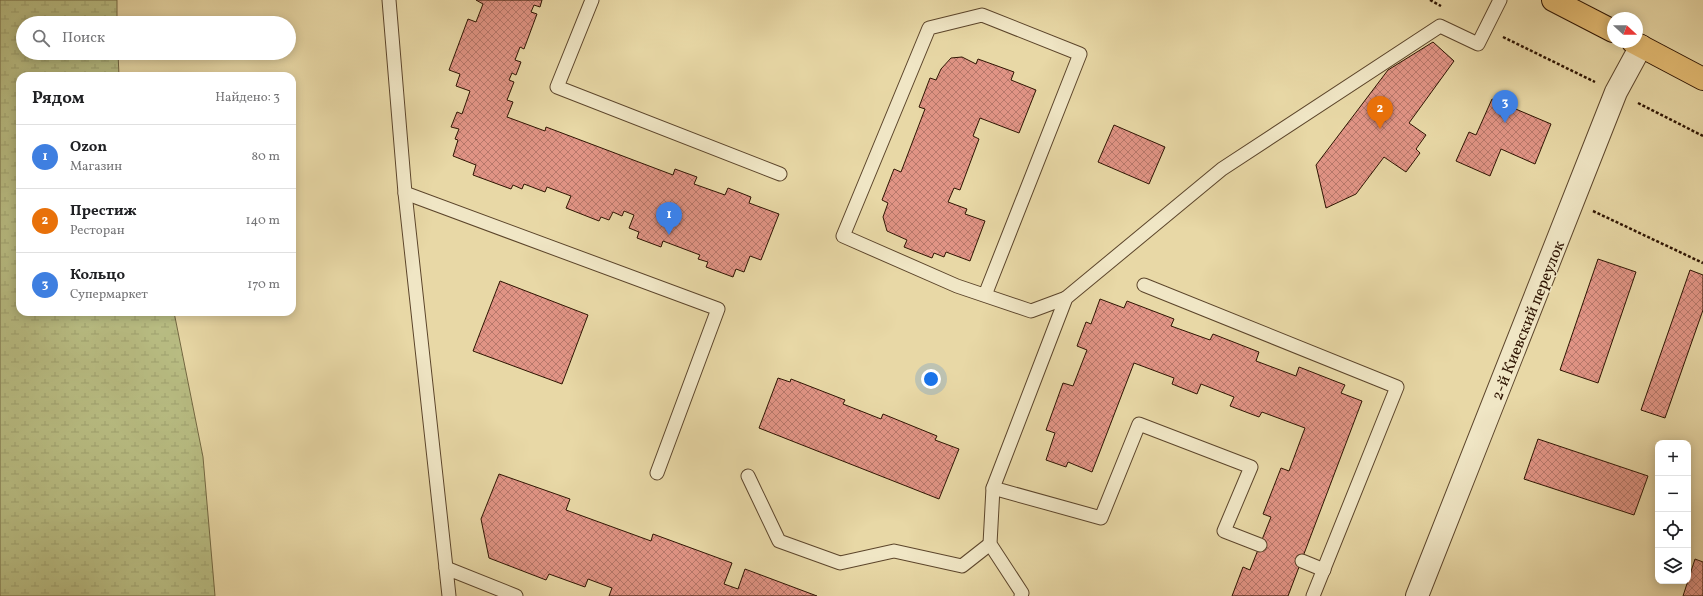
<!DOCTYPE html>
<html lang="ru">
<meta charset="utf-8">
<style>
:root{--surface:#fff;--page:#f6f6f6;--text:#202124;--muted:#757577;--line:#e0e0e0;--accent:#8f2418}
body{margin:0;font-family:Vollkorn,serif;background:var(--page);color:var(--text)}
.controls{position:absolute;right:12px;bottom:12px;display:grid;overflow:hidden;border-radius:8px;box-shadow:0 2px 10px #0003}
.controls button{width:36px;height:36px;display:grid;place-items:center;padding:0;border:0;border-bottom:1px solid var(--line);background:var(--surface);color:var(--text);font:20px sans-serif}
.compass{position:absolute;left:1607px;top:12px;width:36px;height:36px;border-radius:50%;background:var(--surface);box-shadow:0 2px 10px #0003;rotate:111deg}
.you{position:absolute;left:931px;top:379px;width:14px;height:14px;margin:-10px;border:3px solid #fff;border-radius:50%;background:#1a73e8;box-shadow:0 0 0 6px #1a73e833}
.badge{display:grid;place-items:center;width:26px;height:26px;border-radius:50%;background:var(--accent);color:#fff;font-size:13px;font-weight:700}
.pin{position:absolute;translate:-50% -33px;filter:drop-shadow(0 1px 2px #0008)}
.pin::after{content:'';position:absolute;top:21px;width:14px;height:12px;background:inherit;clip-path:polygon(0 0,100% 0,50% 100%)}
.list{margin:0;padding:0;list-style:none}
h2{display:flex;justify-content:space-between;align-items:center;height:52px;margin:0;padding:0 16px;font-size:17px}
h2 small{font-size:13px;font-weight:400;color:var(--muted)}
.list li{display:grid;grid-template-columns:26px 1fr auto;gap:12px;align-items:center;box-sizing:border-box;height:64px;padding:0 16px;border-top:1px solid var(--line)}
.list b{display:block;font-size:15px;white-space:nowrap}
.list p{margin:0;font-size:13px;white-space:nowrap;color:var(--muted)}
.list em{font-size:13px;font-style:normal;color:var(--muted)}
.icon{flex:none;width:22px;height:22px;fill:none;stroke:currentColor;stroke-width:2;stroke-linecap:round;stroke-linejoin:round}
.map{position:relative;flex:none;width:1703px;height:596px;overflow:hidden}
.search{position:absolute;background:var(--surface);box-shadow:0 2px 10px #0003;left:16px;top:16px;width:280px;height:44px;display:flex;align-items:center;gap:10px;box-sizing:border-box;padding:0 14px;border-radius:22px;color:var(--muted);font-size:15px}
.panel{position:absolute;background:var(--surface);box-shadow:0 2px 10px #0003;left:16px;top:72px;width:280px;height:244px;border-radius:12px}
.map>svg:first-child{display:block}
.wetland{fill:url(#wetland-marsh);stroke:#746943}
.building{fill:url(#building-cross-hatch);stroke:#2e1402}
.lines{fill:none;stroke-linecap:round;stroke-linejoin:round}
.lane-casing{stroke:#5c452b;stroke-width:15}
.street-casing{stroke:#5c452b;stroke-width:24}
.primary-casing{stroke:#2e1402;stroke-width:24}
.path{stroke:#2e1402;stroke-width:2.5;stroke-dasharray:3 2;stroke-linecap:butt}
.lane{stroke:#f0e6c5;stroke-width:13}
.street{stroke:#f0e6c5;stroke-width:22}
.primary{stroke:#e4bc73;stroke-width:22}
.labels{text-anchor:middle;stroke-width:3;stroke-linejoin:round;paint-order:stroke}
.street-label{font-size:16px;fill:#2e1402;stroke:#f0e6c5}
</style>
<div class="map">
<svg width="1703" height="596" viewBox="0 0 1703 596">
<defs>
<pattern id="wetland-marsh" width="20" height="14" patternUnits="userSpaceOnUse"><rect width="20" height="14" fill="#b9be84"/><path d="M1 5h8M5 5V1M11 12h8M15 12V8" fill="none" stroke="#9fa270"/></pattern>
<pattern id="building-cross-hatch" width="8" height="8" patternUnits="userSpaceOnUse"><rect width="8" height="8" fill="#e19485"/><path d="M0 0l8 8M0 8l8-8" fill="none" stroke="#b7786b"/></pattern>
</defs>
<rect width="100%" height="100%" fill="#e8d8a6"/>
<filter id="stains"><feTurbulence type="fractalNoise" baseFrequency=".005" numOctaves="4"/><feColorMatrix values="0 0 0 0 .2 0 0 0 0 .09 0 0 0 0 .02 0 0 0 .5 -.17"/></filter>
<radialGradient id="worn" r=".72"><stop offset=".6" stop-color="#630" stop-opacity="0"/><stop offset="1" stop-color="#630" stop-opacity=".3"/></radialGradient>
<path class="wetland" d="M 0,0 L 117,0 L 117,23 L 23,23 L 23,53 L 118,53 L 119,76 L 20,76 L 20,312 L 174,312 L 203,457 L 215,596 L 0,596 Z"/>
<g class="building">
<path d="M 542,0 L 540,7 L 534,5 L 531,12 L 537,14 L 524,49 L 520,47 L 515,60 L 521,62 L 516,75 L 512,73 L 509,80 L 514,82 L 507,100 L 513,102 L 507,117 L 545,131 L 546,127 L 673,175 L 675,169 L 697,177 L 694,184 L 725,195 L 728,188 L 751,197 L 749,203 L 779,214 L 761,260 L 750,256 L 744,272 L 736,269 L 733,277 L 706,267 L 708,262 L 698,259 L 700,255 L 663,241 L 661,247 L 637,238 L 639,232 L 629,228 L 634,215 L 624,211 L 622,216 L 613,212 L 609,220 L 601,217 L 599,221 L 566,208 L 571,196 L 547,187 L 545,192 L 524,184 L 522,189 L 513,185 L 511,189 L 473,175 L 476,165 L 453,156 L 458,140 L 455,139 L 459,129 L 451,127 L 457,112 L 462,114 L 470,91 L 456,86 L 460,74 L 449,70 L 468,19 L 476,22 L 483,4 L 476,0 Z"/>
<path d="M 1433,42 L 1454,61 L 1409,123 L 1426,135 L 1416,149 L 1420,153 L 1406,172 L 1384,157 L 1356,194 L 1326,208 L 1316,165 L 1388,70 Z"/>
<path d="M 962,57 L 976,64 L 978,59 L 1014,72 L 1011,80 L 1036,90 L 1019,133 L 980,118 L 973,136 L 979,139 L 960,190 L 954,188 L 948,202 L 967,209 L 965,214 L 985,221 L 970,261 L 946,252 L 944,257 L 934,253 L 932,258 L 904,247 L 907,240 L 887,231 L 883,217 L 888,203 L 882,200 L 894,169 L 901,172 L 925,109 L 919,107 L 930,78 L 936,80 L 941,69 L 951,58 Z"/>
<path d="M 1492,99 L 1551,124 L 1535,164 L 1501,149 L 1490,176 L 1456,161 L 1469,132 L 1476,135 Z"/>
<path d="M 1114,125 L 1165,147 L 1149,184 L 1098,162 Z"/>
<path d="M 1598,259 L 1636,272 L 1598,383 L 1560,370 Z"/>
<path d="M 1690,270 L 1703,275 L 1703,310 L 1665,418 L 1641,410 Z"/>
<path d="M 500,281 L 588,315 L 562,384 L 473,351 Z"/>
<path d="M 1100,299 L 1124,308 L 1127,301 L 1174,319 L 1171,326 L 1210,340 L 1213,334 L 1259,352 L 1256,361 L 1296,376 L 1299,367 L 1345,385 L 1341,393 L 1362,401 L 1288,596 L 1232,596 L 1243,567 L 1250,570 L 1271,517 L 1263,514 L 1281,468 L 1289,471 L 1305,428 L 1262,412 L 1259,417 L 1230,406 L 1234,397 L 1201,384 L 1197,394 L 1172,384 L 1174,378 L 1134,363 L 1092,472 L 1068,462 L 1066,467 L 1046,460 L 1055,433 L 1046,430 L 1063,383 L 1073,386 L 1087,350 L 1077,346 L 1086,322 L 1091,324 Z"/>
<path d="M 778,378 L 790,382 L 791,379 L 845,400 L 843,404 L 881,419 L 883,414 L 937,436 L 935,440 L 959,449 L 939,499 L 759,428 Z"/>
<path d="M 1538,439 L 1648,476 L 1634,515 L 1524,479 Z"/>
<path d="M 499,474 L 570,499 L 566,510 L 651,541 L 653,534 L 732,563 L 724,584 L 738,589 L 745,569 L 817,596 L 609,596 L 612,588 L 588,579 L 585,587 L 549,574 L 546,580 L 489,558 L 481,519 Z"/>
<path d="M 1695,559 L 1703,562 L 1703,596 L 1683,596 Z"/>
</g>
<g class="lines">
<defs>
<g id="lane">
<path d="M 389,0 L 405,193 L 718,309 L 657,473"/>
<path d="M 592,0 L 557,87 L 780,174"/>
<path d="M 405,193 L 446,568"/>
<path d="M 1144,285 L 1397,387 L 1313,596"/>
<path d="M 985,295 L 1080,54 L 982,15 L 929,28 L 843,236 L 957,286 L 1031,311 L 1066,298"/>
<path d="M 748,476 L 779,541 L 840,563 L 894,551 L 962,566 L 990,544"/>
<path d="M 993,488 L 990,544 L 1022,593 L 1021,596"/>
<path d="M 1260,545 L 1224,531 L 1251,467 L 1139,424 L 1101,518 L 993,488 L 1066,298 L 1222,169 L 1440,26 L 1478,44 L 1500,0"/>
<path d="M 1302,561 L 1324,570"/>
<path d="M 449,596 L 446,568 L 516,596"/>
</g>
<path id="street" d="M 1417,596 L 1616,92 L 1641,46"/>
<g id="primary">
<path d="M 1553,0 L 1613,31"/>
<path d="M 1633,42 L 1703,79"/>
</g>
</defs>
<use href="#lane" class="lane-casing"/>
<use href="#street" class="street-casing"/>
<use href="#primary" class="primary-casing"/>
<g class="path">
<path d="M 1430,0 L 1441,6"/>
<path d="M 1503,37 L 1595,82"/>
<path d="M 1638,103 L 1703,136"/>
<path d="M 1593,211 L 1703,263"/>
</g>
<use href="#lane" class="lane"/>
<use href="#street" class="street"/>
<use href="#primary" class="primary"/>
</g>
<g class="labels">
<g class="street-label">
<text transform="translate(1527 320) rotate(-68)" y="6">2-й Киевский переулок</text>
</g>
</g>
<rect width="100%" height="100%" filter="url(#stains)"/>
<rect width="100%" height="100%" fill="url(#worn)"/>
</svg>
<div class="controls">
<button>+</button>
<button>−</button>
<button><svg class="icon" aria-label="locate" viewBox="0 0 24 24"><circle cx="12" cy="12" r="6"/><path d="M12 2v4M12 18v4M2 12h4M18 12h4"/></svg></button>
<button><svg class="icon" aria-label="layers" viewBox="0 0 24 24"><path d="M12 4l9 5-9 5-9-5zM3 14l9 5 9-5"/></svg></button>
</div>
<svg class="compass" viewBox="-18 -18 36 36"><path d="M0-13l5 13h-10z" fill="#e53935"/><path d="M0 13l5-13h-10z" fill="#757577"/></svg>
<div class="you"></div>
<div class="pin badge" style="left:669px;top:235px;background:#3f7fe0">1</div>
<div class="pin badge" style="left:1380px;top:129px;background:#e8710a">2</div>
<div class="pin badge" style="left:1505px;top:123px;background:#3f7fe0">3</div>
<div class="search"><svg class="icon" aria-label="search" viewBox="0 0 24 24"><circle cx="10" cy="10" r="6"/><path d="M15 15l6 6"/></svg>Поиск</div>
<section class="panel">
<h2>Рядом<small>Найдено: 3</small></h2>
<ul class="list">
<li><span class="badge" style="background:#3f7fe0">1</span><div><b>Ozon</b><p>Магазин</p></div><em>80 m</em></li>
<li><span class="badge" style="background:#e8710a">2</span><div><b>Престиж</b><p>Ресторан</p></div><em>140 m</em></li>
<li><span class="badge" style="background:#3f7fe0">3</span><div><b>Кольцо</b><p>Супермаркет</p></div><em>170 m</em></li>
</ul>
</section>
</div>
